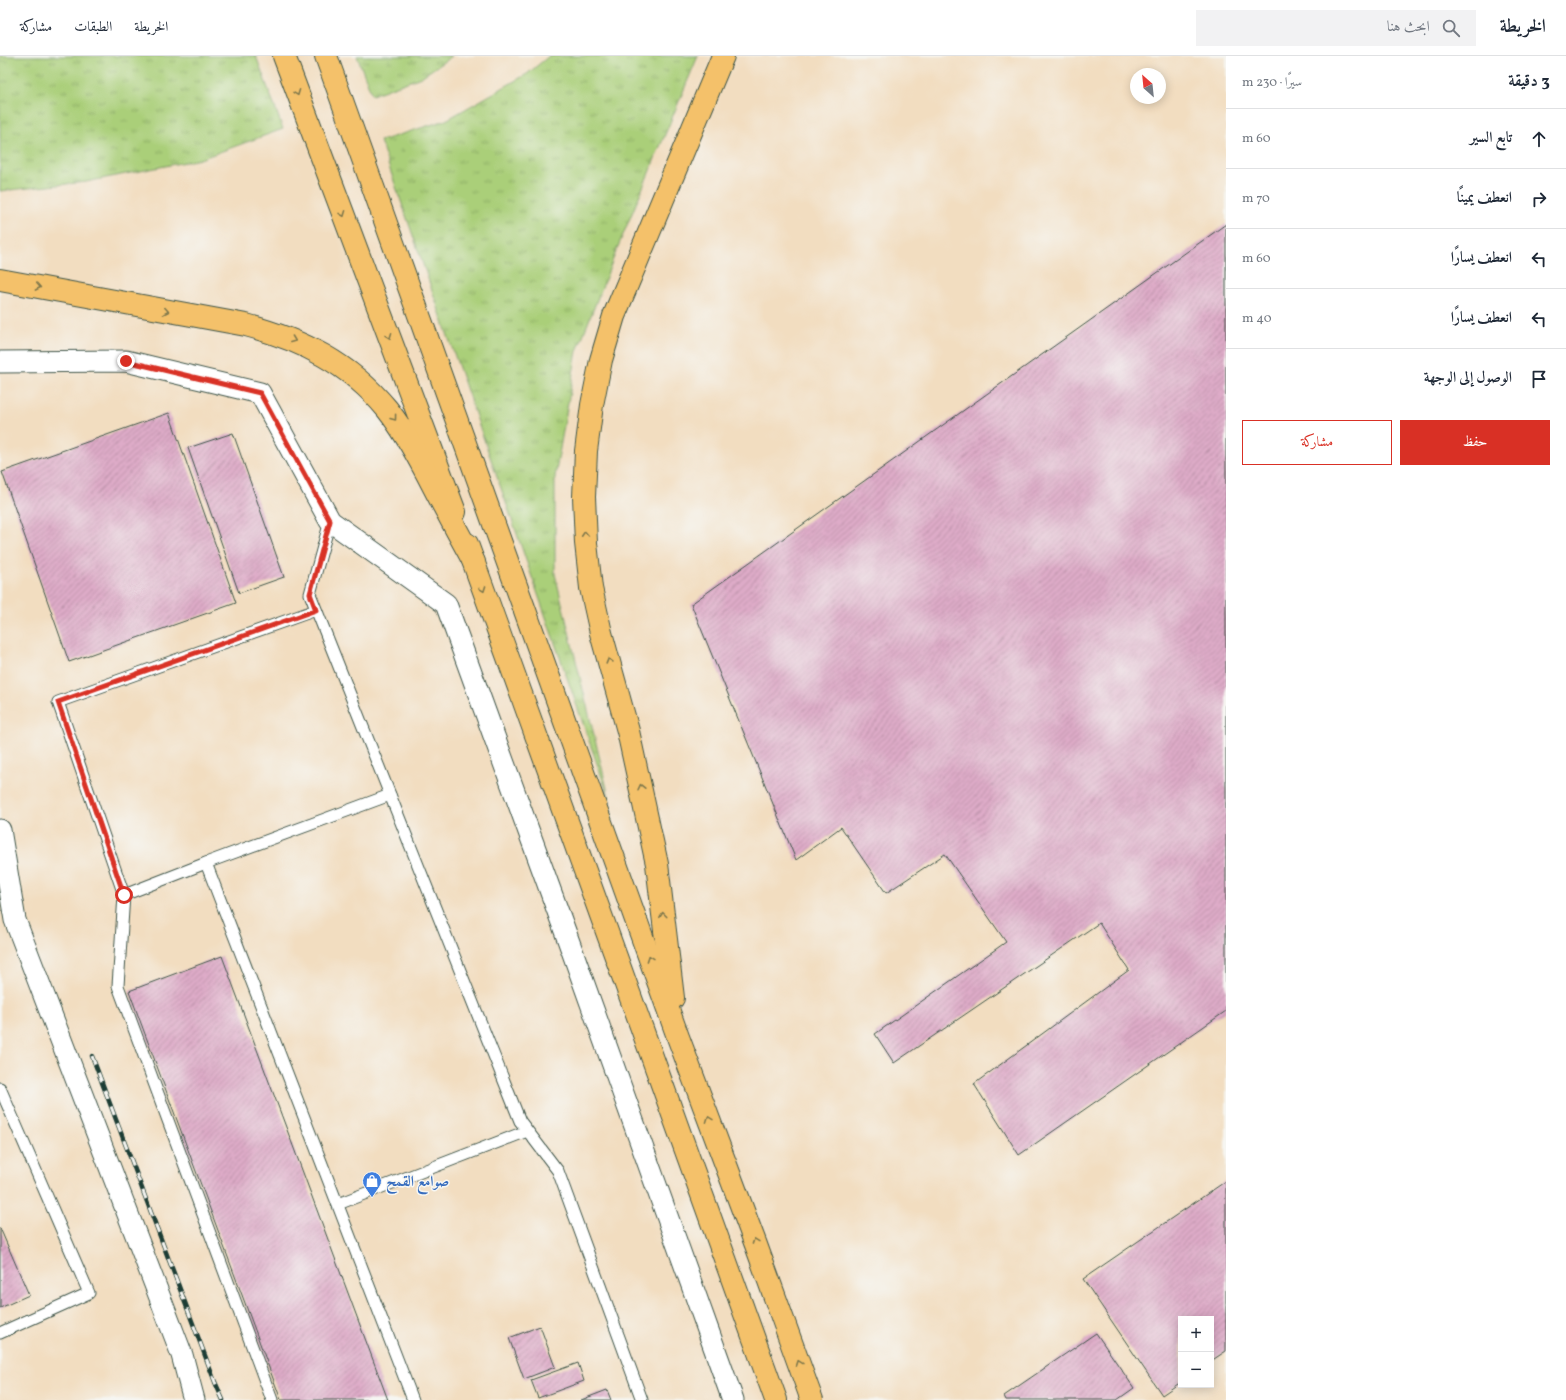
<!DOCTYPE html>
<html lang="ar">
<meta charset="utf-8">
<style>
:root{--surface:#fff;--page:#f2f2f3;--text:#1f2937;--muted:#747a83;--line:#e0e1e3;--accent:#d93025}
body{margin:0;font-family:Vollkorn,Amiri,serif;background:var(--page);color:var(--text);direction:rtl}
.controls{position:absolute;right:12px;bottom:12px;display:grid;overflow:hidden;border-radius:0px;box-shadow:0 2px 10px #0003}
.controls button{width:36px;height:36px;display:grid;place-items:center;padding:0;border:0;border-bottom:1px solid var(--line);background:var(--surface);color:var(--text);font:20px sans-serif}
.compass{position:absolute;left:1130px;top:12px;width:36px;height:36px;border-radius:50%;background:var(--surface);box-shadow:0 2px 10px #0003;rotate:333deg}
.stop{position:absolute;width:12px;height:12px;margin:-9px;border:3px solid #d93025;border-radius:50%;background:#fff}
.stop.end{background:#d93025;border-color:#fff;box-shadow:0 1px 4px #0008}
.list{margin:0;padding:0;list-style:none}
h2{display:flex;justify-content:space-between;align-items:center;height:52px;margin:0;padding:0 16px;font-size:17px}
h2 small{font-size:13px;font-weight:400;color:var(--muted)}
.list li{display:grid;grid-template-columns:26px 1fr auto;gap:12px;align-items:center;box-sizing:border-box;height:60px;padding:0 16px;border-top:1px solid var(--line)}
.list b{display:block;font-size:15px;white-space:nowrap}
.list em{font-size:13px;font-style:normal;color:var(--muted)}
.actions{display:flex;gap:8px;padding:12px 16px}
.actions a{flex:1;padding:9px 0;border:1px solid var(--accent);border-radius:0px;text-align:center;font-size:14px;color:var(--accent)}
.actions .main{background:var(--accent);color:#fff}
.icon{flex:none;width:22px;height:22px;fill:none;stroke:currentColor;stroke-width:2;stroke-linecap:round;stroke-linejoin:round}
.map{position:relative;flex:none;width:1226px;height:1344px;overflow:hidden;direction:ltr}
header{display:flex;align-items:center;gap:24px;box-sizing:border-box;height:56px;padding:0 20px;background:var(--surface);border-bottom:1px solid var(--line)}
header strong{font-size:19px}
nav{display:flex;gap:22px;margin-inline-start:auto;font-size:14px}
.search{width:280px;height:36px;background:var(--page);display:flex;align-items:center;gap:10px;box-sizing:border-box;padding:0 14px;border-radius:0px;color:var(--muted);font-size:15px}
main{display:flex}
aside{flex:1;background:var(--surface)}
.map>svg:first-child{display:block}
.grass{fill:url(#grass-tufts);stroke:#648656}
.building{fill:url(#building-hatch)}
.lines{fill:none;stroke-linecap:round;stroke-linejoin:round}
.service-casing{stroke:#3f5549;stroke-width:13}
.minor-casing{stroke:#3f5549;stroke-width:23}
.primary-casing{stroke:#3f5549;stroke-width:24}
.motorway-casing{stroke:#3f5549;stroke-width:24}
.service{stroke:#fff;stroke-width:11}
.minor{stroke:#fff;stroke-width:21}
.primary{stroke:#f4c16a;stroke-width:22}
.motorway{stroke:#f4c16a;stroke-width:22}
.rail-casing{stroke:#1f3d34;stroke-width:4.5}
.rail{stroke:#f6f6f2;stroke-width:3;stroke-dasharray:9;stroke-linecap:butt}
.oneway{stroke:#7f784c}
.route{stroke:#d93025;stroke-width:5}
.labels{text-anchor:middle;stroke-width:3;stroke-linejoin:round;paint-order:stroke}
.shop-label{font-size:15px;font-weight:bold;fill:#366cbe;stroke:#f6f6f2;text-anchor:start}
</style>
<header>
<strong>الخريطة</strong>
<div class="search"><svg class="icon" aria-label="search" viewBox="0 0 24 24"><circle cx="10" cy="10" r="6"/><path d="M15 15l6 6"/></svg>ابحث هنا</div>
<nav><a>الخريطة</a><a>الطبقات</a><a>مشاركة</a></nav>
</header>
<main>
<aside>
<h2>3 دقيقة<small>سيرًا · 230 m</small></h2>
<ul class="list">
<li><svg class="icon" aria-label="ahead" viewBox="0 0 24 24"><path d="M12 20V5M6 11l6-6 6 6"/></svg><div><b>تابع السير</b></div><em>60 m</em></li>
<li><svg class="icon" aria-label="right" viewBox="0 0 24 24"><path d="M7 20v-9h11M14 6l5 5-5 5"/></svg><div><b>انعطف يمينًا</b></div><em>70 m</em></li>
<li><svg class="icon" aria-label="left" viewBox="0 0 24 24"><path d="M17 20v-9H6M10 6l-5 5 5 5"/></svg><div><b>انعطف يسارًا</b></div><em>60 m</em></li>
<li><svg class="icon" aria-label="left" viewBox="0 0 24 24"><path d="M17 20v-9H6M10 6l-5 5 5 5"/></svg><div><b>انعطف يسارًا</b></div><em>40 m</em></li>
<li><svg class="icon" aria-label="arrive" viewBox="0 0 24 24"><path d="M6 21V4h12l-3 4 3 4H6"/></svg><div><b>الوصول إلى الوجهة</b></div></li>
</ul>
<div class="actions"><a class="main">حفظ</a><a>مشاركة</a></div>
</aside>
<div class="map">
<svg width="1226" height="1344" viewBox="0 0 1226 1344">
<defs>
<pattern id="grass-tufts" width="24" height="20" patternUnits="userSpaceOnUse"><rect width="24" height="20" fill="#aacf79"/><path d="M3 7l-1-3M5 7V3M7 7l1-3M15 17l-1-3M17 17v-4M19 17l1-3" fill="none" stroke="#8aa964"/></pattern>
<pattern id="building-hatch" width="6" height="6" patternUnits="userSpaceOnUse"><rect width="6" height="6" fill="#deabc8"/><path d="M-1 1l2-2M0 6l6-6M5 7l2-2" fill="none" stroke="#b38ca3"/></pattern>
</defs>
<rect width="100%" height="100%" fill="#f6f6f2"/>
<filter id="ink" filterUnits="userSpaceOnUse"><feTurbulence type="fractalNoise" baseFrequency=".025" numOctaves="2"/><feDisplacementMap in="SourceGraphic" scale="8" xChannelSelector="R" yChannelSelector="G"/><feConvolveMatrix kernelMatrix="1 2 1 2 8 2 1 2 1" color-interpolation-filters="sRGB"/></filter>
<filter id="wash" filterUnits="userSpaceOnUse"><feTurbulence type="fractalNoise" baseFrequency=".012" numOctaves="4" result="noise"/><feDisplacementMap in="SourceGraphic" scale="16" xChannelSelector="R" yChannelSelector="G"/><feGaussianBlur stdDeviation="0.9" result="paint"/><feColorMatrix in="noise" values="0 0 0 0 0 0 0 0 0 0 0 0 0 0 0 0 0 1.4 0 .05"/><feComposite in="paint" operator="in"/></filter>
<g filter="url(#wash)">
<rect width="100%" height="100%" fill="#f2ddc0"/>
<g class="grass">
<path d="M 0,0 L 256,0 L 283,73 L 200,103 L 86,126 L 0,135 Z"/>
<path d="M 357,0 L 452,0 L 421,21 L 372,39 Z"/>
<path d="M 549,0 L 698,0 L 617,193 L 577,295 L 555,421 L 555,518 L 610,745 L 380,85 L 446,64 L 527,18 Z"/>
</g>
<g id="blocks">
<g class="building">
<path d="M 1226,168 L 1226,955 L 1019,1099 L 974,1028 L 1129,914 L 1099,867 L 894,1007 L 875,978 L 1006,886 L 945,798 L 886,837 L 841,771 L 796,804 L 691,548 Z"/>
<path d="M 169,357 L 236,547 L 69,606 L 2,416 Z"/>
<path d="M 233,377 L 284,521 L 239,537 L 188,392 Z"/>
<path d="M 222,900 L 388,1344 L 281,1344 L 129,935 Z"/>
<path d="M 1226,1125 L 1226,1295 L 1211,1305 L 1211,1263 L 1181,1263 L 1181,1326 L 1162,1339 L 1083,1223 Z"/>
<path d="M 0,1172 L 29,1239 L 0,1252 Z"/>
<path d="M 540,1270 L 555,1311 L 524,1323 L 509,1282 Z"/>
<path d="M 1096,1277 L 1134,1332 L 1117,1344 L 1006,1344 L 1004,1340 Z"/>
<path d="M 578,1307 L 584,1325 L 538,1342 L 531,1324 Z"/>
<path d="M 607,1334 L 611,1344 L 581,1344 Z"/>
</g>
</g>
</g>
<g filter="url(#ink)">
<use href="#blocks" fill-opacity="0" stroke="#3f5549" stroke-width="1"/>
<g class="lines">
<defs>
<g id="service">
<path d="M 330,465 L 310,538 L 520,1065 L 558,1115 L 642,1344"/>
<path d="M 390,739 L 206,807 L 413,1344"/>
<path d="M 206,807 L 124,839 L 58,646 L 316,554"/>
<path d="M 124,839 L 118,930 L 272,1344"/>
<path d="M 0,1032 L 89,1237 L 0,1277"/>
<path d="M 338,1148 L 527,1075"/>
</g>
<g id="minor">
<path d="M 0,306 L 126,305 L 260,337 L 330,465 L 446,548 L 565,875 L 733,1344"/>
<path d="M 0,774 L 15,864 L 182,1299 L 194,1344"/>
</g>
<g id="primary">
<path d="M 284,0 L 455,456"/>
<path d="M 326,0 L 678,981 L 756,1189 L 812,1344"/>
<path d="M 467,488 L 776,1344"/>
<path d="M 673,942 L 657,808 L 628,675 L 601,577 L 591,532 L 586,487 L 584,441 L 586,395 L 592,349 L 601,304 L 614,260 L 723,0"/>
</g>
<path id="motorway" d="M 0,224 L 246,269 C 302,284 349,307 387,353 C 403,373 415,395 427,418 C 442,447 458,477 474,506"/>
</defs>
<use href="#service" class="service-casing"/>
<use href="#minor" class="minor-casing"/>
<use href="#primary" class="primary-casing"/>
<use href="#motorway" class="motorway-casing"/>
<use href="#service" class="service"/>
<use href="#minor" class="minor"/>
<use href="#primary" class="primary"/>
<use href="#motorway" class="motorway"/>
<defs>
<path id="rail" d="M 92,1000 L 215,1326 L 223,1344"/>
</defs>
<use href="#rail" class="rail-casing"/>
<use href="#rail" class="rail"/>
</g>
<defs><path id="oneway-chevron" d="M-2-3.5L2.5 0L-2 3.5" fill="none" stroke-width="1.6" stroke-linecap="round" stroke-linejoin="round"/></defs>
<g class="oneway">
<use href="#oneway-chevron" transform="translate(297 37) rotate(69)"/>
<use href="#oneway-chevron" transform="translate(343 158) rotate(69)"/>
<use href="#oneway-chevron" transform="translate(38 231) rotate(11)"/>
<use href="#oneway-chevron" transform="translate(166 255) rotate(10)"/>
<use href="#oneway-chevron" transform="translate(389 280) rotate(69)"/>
<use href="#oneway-chevron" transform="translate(293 284) rotate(21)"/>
<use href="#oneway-chevron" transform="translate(394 362) rotate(53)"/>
<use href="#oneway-chevron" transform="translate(585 478) rotate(-93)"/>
<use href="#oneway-chevron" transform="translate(483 533) rotate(70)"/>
<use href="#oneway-chevron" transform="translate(609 605) rotate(-106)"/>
<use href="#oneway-chevron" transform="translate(641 731) rotate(-103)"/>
<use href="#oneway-chevron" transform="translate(663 859) rotate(-97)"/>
<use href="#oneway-chevron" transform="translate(650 902) rotate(-110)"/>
<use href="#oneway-chevron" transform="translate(709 1063) rotate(-111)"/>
<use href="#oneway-chevron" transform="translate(755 1185) rotate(-110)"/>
<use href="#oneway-chevron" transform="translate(799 1307) rotate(-110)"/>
</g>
</g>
<g class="lines" filter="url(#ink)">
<path class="route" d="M 124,839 L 58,646 L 316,554 L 310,538 L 330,465 L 260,337 L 126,305"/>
</g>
<defs>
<symbol id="shop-pin" viewBox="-11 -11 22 30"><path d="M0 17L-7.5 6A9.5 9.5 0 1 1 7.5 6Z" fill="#3f7fe0" stroke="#f6f6f2"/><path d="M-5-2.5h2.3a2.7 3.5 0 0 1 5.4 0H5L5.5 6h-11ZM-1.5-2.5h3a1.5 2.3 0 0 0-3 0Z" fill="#fff"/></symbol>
</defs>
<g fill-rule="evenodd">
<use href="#shop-pin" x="361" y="1114" width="22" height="30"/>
</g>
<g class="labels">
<g class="shop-label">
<text x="386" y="1130">صوامع القمح</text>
</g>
</g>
</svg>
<div class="controls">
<button>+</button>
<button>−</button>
</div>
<svg class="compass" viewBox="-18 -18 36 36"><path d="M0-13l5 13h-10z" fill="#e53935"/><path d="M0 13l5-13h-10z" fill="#747a83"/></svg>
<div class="stop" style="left:124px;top:839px"></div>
<div class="stop end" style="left:126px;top:305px"></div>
</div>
</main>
